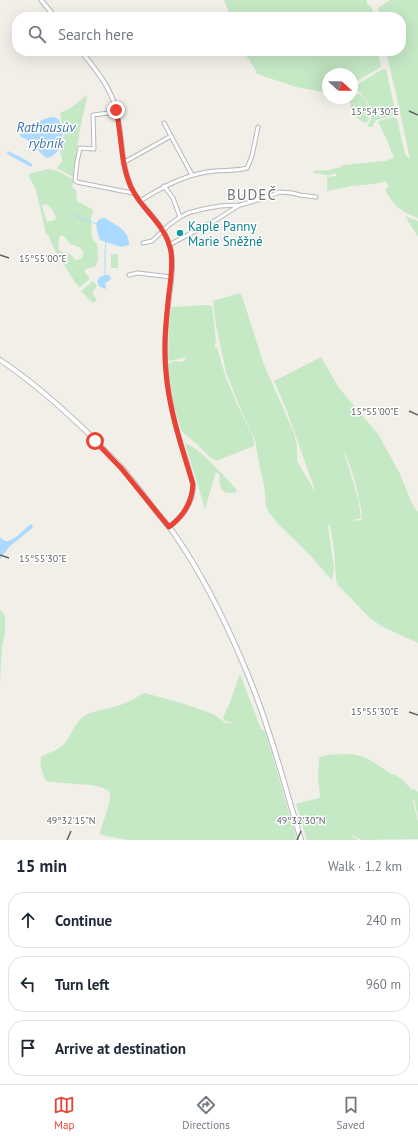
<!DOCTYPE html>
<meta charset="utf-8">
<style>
:root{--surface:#fff;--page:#f2f2f3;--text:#1f2937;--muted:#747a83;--line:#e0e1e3;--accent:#ea4335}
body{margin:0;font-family:"PT Sans",sans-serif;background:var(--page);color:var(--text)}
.compass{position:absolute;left:322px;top:68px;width:36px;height:36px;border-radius:50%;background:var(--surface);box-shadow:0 4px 16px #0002;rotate:111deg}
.stop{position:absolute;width:12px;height:12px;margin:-9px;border:3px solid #ea4335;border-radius:50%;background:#fff}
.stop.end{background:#ea4335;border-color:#fff;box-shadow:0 1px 4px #0008}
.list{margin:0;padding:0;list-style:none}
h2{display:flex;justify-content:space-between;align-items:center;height:52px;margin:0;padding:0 16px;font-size:17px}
h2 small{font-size:13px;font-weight:400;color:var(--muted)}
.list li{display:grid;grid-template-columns:26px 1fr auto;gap:12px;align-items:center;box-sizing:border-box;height:56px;margin:0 8px 8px;padding:0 8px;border:1px solid var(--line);border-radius:16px}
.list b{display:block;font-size:15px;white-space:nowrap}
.list em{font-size:13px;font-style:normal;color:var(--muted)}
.icon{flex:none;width:22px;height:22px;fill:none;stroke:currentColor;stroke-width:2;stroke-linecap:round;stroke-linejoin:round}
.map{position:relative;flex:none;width:418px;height:840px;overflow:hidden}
.search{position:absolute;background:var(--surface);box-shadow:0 4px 16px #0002;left:12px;right:12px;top:12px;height:44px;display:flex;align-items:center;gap:10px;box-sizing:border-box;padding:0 14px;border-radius:16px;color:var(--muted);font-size:15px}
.sheet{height:244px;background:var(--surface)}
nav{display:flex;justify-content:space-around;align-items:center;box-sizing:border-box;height:56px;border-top:1px solid var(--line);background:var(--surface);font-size:11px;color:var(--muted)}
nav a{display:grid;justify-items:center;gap:2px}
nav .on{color:var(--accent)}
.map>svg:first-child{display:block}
.green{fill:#c5e8c5;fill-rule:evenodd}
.water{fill:#aadaff}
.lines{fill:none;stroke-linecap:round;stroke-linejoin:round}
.stream{stroke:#aadaff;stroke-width:1}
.minor-casing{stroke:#b5b8bc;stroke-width:5}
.tertiary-casing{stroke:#b5b8bc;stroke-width:5.5}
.secondary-casing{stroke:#b6babf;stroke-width:6}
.minor{stroke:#fff;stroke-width:3}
.tertiary{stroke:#fff;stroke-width:3.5}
.secondary{stroke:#fff;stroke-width:4}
.route{stroke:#ea4335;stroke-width:5}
.ticks{fill:none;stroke:#5f6368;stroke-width:1.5}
.culture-dot{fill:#0f9aa8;stroke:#fff;stroke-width:1.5}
.labels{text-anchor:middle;stroke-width:3;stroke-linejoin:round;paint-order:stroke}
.culture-label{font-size:13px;fill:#0d838f;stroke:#fff;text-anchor:start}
.water-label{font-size:14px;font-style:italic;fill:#4174aa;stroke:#fff}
.quarter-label{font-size:15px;letter-spacing:1px;fill:#70757a;stroke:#fff}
.ticks-label{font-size:10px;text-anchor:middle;fill:#5f6368;stroke:#fff;stroke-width:3;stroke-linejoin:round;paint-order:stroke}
</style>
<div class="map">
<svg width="418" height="840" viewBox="0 0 418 840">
<rect width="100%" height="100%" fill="#f1efe8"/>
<g class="green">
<path d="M 224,0 L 367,0 L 367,4 L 372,8 L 374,17 L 231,17 Z"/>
<path d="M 390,0 L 418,0 L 418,218 C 400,211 395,207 385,190 L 388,187 L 387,181 L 373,184 L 352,186 L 327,191 L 327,177 L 336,176 L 336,173 L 327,176 L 327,175 L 314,173 L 313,171 L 328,170 L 341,167 L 342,165 L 385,161 L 394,158 L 386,138 L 378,122 L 379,121 L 394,117 L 397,119 L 405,155 L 410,159 L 401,116 L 386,51 L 401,51 L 401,17 L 379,17 L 378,8 Z"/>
<path d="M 243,51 L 378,51 L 381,67 L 352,84 L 352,74 L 328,74 L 328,93 L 296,87 L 257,74 L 254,67 Z"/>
<path d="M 386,69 L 396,115 L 376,120 L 372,127 L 368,127 C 368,123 370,122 371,118 C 373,108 366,98 360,92 L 352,91 L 352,88 L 381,70 Z"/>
<path d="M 352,93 C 353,93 357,93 359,94 C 369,98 372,115 367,123 C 355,120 350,109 349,98 L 352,98 Z"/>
<path d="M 86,95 L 87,97 L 80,129 L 73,177 L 57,168 L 62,162 L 62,158 L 60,153 L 64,135 L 60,113 C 70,109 78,103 86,95 Z"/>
<path d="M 48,169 L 58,171 L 74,180 L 72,187 L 76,190 L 77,201 L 93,210 L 93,214 L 91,216 L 92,237 L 93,240 L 97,244 L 98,260 L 95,267 L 85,269 L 85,273 L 89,278 L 89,280 L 80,287 L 76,284 L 55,250 L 48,235 L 46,234 L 36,190 L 28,175 L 31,174 L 31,173 ZM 45,204 L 48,205 L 53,211 L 56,217 L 55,220 L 47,222 L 42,206 ZM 61,235 L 64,236 L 70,244 C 78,247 79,245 84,253 L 81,259 L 75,260 L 72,256 L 68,253 L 65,254 L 58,249 C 59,245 58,238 61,235 Z"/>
<path d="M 405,216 L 418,221 L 418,237 Z"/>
<rect x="111" y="254" width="7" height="14"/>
<path d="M 93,281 L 97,286 L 92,293 L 97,300 L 93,303 L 81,291 Z"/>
<path d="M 241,293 L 264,365 L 294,433 L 297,447 L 297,461 L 316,493 L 287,411 L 274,381 L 321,357 L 339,388 L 378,434 L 399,472 L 412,504 L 418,512 L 418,643 L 381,626 L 370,618 L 338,585 L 336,580 L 334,549 L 330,525 L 328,525 L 334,569 L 332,580 L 308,553 L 280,526 L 269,513 L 266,506 L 264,485 L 259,463 L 255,440 L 240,408 L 226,372 L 216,325 L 213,301 ZM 343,449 C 352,467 361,500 362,520 L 349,521 L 361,518 L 358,498 Z"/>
<path d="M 207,305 L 211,306 L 212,307 L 216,342 L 215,345 L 215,348 L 217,348 L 226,378 L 237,404 L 252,435 L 254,442 L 254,446 L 216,461 L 211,458 L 197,444 L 182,432 L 174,406 L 168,365 L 169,363 L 175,361 L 181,362 L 184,361 L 186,357 L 170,361 L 168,358 L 169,322 L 172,307 Z"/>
<path d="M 185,443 C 201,449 225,477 237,490 L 236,492 C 234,492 232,493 229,493 C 220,493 219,482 220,475 L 216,472 L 205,509 Z"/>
<path d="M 0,609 L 5,616 L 5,633 L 2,646 L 0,685 Z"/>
<path d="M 240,674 L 261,729 L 265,731 L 297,840 L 128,840 L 101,835 L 100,834 C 102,821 110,808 110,795 C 109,792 109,791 107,790 C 99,783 59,784 46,781 C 42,772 40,766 41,757 C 49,752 58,751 65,743 C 71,735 74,725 82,718 C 91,710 106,710 117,706 C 128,703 136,697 145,693 L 181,703 L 213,714 L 226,723 L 237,724 L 225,721 L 223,718 L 230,702 Z"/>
<path d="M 350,754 C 368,756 375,764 390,773 C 392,774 396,775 398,777 C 404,780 407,785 412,790 L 412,788 L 418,792 L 418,817 L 414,799 L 413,801 L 418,822 L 418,839 L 362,840 L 348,833 L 358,840 L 307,840 L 296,804 L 319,798 L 320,795 L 318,779 L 319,758 C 326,753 341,755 350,754 Z"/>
</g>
<g class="water">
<path d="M 50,117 C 65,116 62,135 62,144 C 60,150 53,157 47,158 L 44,156 L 29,141 L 20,136 L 20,134 L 40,121 Z"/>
<path d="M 8,151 L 24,159 L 32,164 L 32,166 L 31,167 L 9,155 L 7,153 Z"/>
<path d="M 105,218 C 115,225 130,230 129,245 L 121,247 L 100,240 C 97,231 92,218 105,218 Z"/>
<path d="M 105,275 L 109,275 L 111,278 L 110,280 L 105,283 L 106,288 L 105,289 L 99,286 L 97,281 L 100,277 Z"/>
<path d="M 31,524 L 33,527 L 31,529 L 9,547 L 0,559 L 0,537 C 1,538 3,540 5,541 C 13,543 25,528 31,524 Z"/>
</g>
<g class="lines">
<g class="stream">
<path d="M 73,215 L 97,224"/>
<path d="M 105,276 L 105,251 L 106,242"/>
</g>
<defs>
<g id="minor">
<path d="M 117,112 L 93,115 L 94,149 L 80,148 L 77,162 L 75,180 L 77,182 L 117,190 L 133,193"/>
<path d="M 164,123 L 192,175"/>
<path d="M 123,163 L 171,136"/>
<path d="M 164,186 L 173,198 L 180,217"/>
<path d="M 140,201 C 161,188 182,176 207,172 C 222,169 233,172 247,168 L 252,156 L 258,127"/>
<path d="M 143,243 L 152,241 L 169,225 L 180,217 L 188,213 L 203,209 L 220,206 L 240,205 L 264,198 L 280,192 L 292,193 L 300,195 L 316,197"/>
<path d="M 169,245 L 216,220 L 238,206"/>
<path d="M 129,275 L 138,273 L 171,277"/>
</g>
<g id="tertiary">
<path d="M 41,0 L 55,17"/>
<path d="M 81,51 C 95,69 111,87 116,110 C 123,135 120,162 131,187 C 141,209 164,222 170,247 C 175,266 170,287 168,307 C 165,328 164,349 166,370 C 168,394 173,418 180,441 C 183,452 193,478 193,488 C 192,505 182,517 169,527"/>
</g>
<path id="secondary" d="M 0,360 C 32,381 61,407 88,433 C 99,445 111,456 122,468 C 132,480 142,493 152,506 C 159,515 166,523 173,532 C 203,575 226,622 246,670 C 269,725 284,783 301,840"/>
</defs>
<use href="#minor" class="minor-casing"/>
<use href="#tertiary" class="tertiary-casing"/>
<use href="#secondary" class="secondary-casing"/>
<use href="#minor" class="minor"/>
<use href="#tertiary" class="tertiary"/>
<use href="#secondary" class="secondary"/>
</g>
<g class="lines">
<path class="route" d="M 95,441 L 121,468 L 169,527 C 184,516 192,503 193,484 C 179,439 164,395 165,347 C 165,329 167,311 169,293 C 171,279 173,265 171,251 C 165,223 142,211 131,187 C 120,163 122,135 116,110"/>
</g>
<path class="ticks" d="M 409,111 L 418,115M 0,255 L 9,258M 409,411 L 418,415M 0,555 L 9,558M 409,712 L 418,715M 67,840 L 71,831M 297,840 L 301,831"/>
<circle class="culture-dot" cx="180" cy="233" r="4"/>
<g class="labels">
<g class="culture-label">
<text x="188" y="231">Kaple Panny<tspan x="188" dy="15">Marie Sněžné</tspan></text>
</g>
<g class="water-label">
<text x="46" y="132">Rathausův<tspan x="46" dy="16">rybník</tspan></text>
</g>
<g class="quarter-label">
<text x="252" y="200">BUDEČ</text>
</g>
</g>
<g class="ticks-label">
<text x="375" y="115">15°54'30"E</text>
<text x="43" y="262">15°55'00"E</text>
<text x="375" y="415">15°55'00"E</text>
<text x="43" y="562">15°55'30"E</text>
<text x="375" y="715">15°55'30"E</text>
<text x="71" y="824">49°32'15"N</text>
<text x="301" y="824">49°32'30"N</text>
</g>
</svg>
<svg class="compass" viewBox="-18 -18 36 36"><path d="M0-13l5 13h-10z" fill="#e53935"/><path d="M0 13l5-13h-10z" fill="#747a83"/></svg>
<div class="stop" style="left:95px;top:441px"></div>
<div class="stop end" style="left:116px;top:110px"></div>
<div class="search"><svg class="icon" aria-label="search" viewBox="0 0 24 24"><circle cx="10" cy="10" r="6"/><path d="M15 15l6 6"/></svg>Search here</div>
</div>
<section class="sheet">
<h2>15 min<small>Walk · 1.2 km</small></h2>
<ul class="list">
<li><svg class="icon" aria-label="ahead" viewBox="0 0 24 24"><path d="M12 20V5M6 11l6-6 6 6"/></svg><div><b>Continue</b></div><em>240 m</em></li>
<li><svg class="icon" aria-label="left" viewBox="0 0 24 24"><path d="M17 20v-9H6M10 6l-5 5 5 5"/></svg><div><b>Turn left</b></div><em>960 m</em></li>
<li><svg class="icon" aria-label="arrive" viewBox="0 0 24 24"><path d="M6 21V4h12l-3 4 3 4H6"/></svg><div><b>Arrive at destination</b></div></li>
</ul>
</section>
<nav>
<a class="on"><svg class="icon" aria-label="map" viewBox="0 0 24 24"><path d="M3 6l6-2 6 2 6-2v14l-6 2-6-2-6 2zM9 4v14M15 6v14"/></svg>Map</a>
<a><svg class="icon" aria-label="directions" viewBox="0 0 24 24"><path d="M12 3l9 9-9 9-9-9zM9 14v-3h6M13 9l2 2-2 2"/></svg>Directions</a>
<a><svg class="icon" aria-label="saved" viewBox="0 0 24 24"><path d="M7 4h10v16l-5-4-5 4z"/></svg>Saved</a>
</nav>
